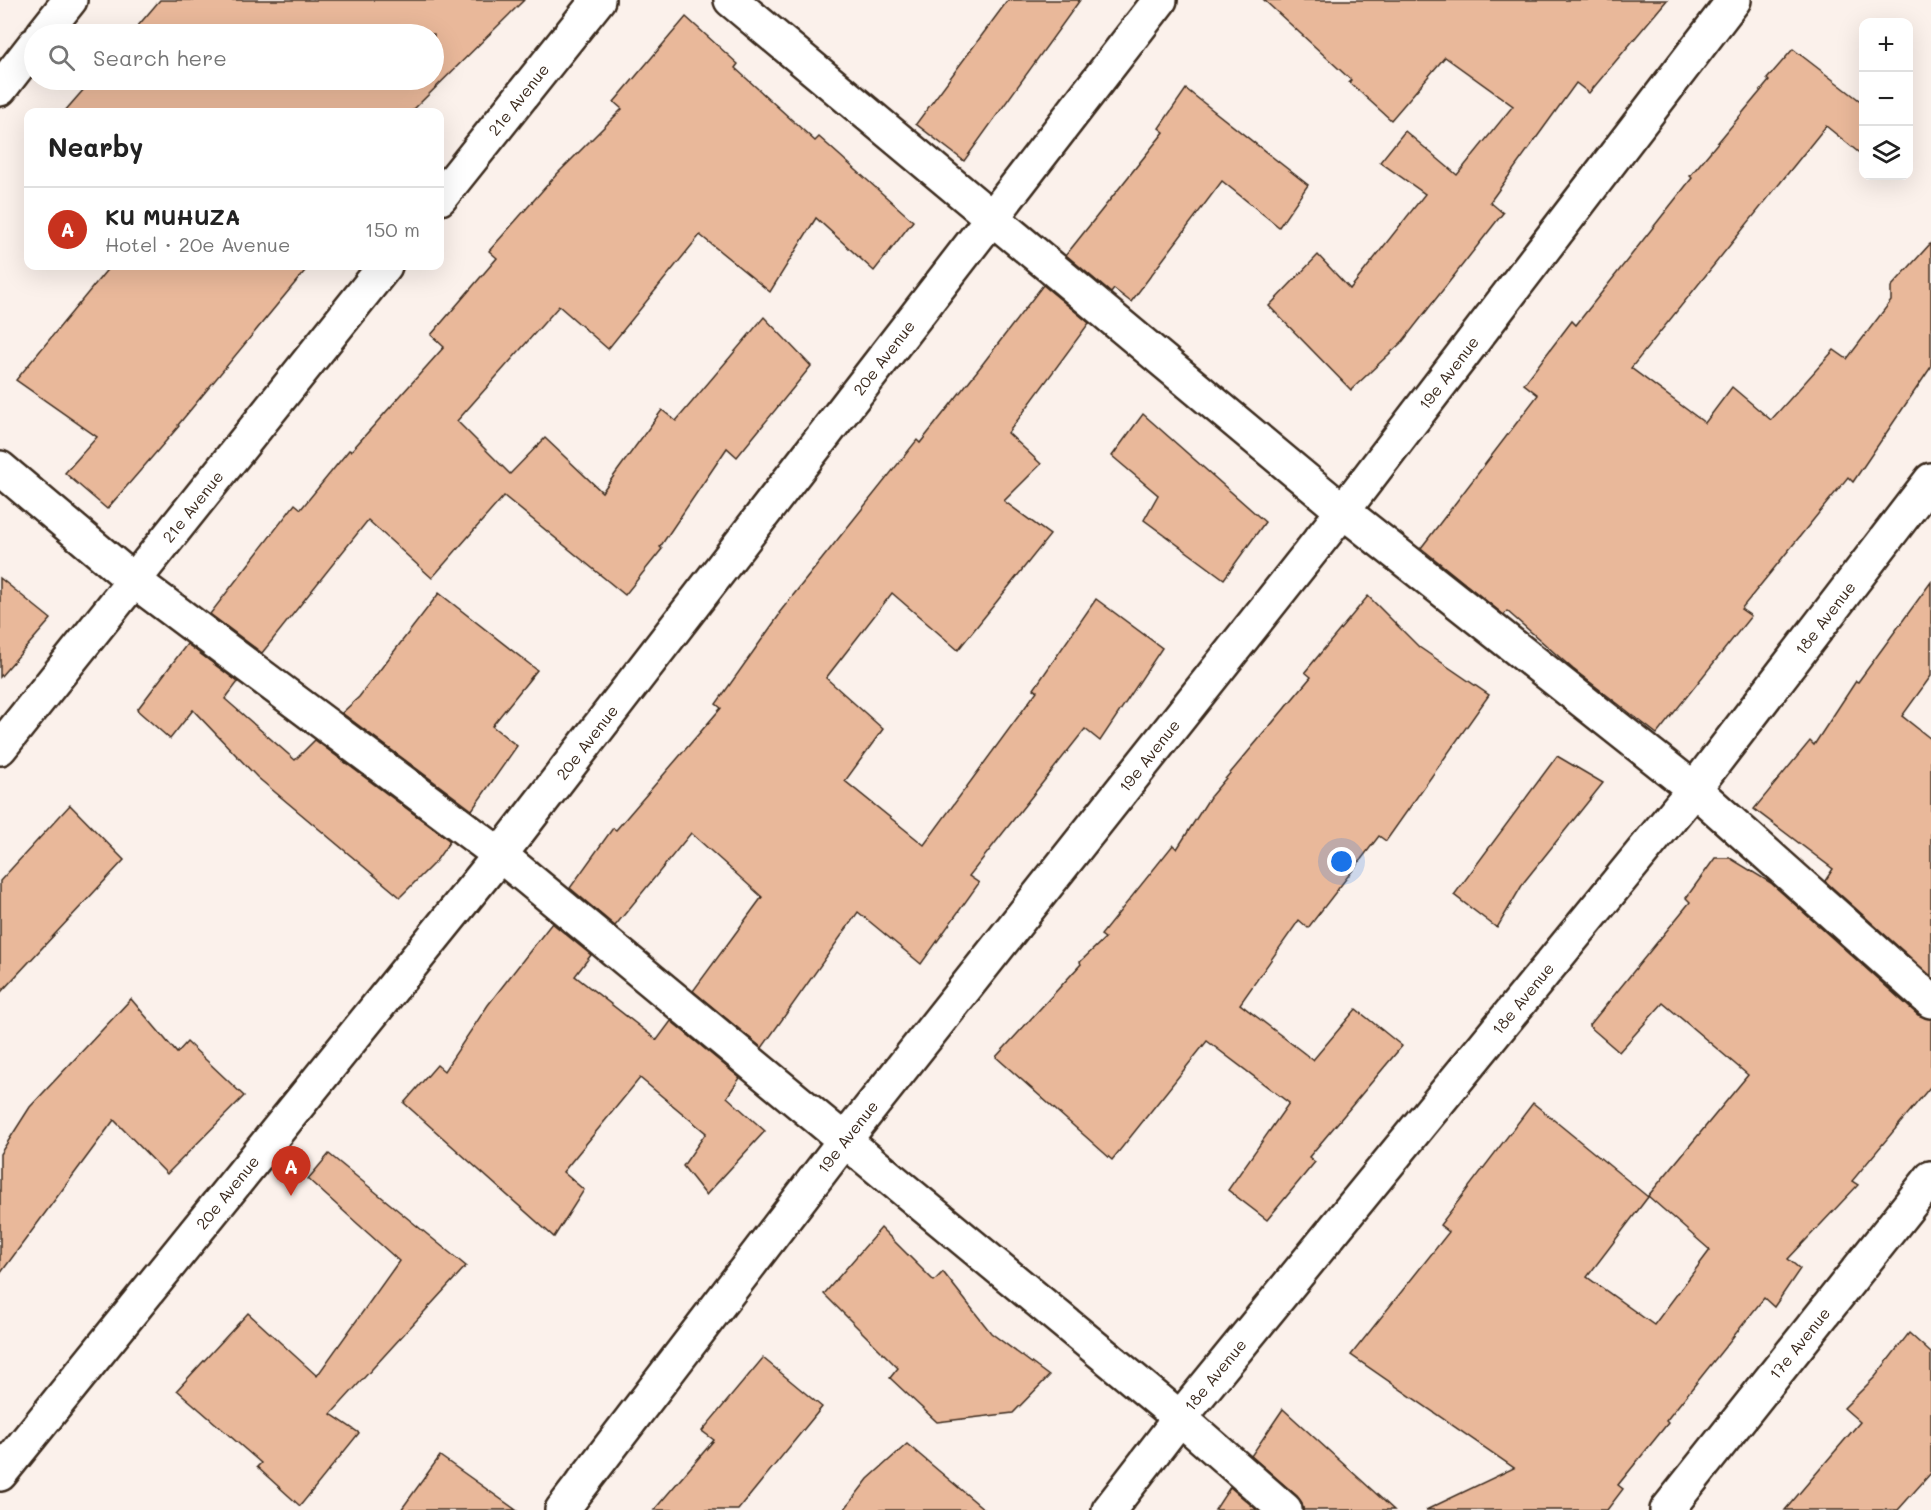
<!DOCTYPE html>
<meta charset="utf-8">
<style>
:root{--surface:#fff;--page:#f2f2f2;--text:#222;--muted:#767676;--line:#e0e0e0;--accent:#c8321e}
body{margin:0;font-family:Mali,sans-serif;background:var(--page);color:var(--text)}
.controls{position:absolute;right:18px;top:18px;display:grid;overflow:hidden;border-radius:12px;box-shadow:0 6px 24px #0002}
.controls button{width:54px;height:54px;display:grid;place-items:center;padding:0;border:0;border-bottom:2px solid var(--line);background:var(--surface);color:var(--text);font:30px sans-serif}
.you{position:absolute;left:1342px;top:862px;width:21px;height:21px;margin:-15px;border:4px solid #fff;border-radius:50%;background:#1a73e8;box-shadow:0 0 0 9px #1a73e833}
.badge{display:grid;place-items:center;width:39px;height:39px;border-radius:50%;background:var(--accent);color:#fff;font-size:20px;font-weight:700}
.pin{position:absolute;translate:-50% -50px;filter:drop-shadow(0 2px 3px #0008)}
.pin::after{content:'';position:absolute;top:32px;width:21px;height:18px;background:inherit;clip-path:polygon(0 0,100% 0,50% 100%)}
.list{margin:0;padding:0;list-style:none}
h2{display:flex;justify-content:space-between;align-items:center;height:78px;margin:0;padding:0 24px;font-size:26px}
h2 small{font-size:20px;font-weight:400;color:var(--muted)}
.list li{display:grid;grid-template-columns:39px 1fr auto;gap:18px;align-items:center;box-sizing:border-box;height:84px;padding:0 24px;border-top:2px solid var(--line)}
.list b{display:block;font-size:22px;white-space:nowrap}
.list p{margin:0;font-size:20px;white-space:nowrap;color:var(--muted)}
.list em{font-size:20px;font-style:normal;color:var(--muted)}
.icon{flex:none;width:33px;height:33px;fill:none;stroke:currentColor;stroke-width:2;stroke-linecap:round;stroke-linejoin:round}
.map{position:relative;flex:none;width:1931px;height:1510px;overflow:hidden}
.search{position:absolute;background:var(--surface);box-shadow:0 6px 24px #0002;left:24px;top:24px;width:420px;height:66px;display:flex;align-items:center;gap:15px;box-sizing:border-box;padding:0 21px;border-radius:33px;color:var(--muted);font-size:22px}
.panel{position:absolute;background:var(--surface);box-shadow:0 6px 24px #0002;left:24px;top:108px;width:420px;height:162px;border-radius:12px}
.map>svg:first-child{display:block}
.building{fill:#e9b89a;stroke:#3b2a1e;stroke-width:1.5}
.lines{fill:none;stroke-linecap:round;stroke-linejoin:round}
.street-casing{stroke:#3b2a1e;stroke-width:38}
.street{stroke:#fff;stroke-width:33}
.labels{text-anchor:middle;stroke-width:4.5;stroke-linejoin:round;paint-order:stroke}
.street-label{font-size:16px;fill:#3b2a1e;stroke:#fff}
</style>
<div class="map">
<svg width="1931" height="1510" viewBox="0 0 1931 1510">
<rect width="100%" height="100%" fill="#fbf1eb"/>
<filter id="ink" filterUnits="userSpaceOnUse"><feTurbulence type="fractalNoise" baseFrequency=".0167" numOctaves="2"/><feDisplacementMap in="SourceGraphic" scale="12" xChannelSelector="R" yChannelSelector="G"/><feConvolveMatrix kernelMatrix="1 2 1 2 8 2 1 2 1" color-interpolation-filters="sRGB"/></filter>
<g filter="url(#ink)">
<g class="building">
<path d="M 160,0 L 524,0 L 411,112 L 64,112 L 92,80 L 434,80 L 434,34 L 131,34 Z"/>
<path d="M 1008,0 L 1080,0 L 964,161 L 916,124 Z"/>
<path d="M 1264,0 L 1667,0 L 1589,93 L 1576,83 L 1490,202 L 1503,213 L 1403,341 L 1351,390 L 1269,306 L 1318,255 L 1350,289 L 1425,194 L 1380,162 L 1405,131 L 1457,175 L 1513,106 L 1445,57 L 1391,120 L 1349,82 L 1351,80 Z"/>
<path d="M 686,17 L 738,64 L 735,68 L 815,141 L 819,137 L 913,221 L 874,271 L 816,218 L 770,292 L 700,235 L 608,349 L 559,306 L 457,421 L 510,474 L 545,438 L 602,492 L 662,410 L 676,421 L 764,317 L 811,366 L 737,457 L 727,448 L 660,547 L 662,549 L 625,595 L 504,496 L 432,578 L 368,520 L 262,653 L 210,614 L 295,504 L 301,509 L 349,450 L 351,451 L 444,347 L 431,335 L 497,258 L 489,251 L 557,174 L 622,109 L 614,102 Z"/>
<path d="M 1793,49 L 1863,103 L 1863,156 L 1826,126 L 1631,368 L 1705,423 L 1732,387 L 1771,420 L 1834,350 L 1847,359 L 1891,301 L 1891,287 L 1931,243 L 1931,367 L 1853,482 L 1848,477 L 1741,609 L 1751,616 L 1657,734 L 1573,669 L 1507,611 L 1504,615 L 1421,548 L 1538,395 L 1524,384 L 1572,321 L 1576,325 L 1692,178 L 1690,176 L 1769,81 L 1767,79 Z"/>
<path d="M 1186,89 L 1308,185 L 1279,227 L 1222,181 L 1131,302 L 1114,289 L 1111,293 L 1066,255 L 1164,132 L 1159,128 Z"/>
<path d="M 110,266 L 309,266 L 178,425 L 179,426 L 107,509 L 65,473 L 97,437 L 16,380 Z"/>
<path d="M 1043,285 L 1089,323 L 1008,433 L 1041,464 L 1004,501 L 1050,535 L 958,650 L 892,593 L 826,678 L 883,729 L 845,781 L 924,845 L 1037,691 L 1034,689 L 1096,599 L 1162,648 L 1100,741 L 1085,729 L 969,876 L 979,883 L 921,964 L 858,912 L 762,1048 L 693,991 L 762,897 L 691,833 L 615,926 L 570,888 L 613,828 L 616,830 L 721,708 L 716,704 L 780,614 L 779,613 L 917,440 L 920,443 L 981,366 Z"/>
<path d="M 1143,414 L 1265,522 L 1224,579 L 1144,520 L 1158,495 L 1112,456 Z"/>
<path d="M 0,578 L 51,619 L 0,677 Z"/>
<path d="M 1931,582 L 1931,676 L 1902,716 L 1931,739 L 1931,976 L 1825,881 L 1833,869 L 1754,809 L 1810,741 L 1814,745 L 1856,681 L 1858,682 Z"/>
<path d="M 439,593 L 537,670 L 492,726 L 517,746 L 472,810 L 342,713 L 359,697 Z"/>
<path d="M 1368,596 L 1419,647 L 1489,695 L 1386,841 L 1379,836 L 1308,928 L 1299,920 L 1240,1004 L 1313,1060 L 1356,1009 L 1402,1046 L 1309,1157 L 1315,1162 L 1267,1220 L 1228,1190 L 1289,1103 L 1207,1041 L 1112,1160 L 996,1057 L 1081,964 L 1080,962 L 1105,938 L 1101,935 L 1173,845 L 1177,849 L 1210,797 L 1311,677 L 1305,672 Z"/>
<path d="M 187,644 L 238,682 L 225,699 L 295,760 L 315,740 L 450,841 L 436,861 L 400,897 L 257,777 L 193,710 L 170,739 L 137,710 Z"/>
<path d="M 1557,756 L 1603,783 L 1524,882 L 1497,928 L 1454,895 Z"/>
<path d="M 70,805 L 124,860 L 0,993 L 0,881 Z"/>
<path d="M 1715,858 L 1730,858 L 1771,883 L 1918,1015 L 1931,1019 L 1931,1086 L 1852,1181 L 1858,1185 L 1788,1259 L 1800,1269 L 1774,1307 L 1764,1298 L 1666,1421 L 1668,1423 L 1618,1485 L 1623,1489 L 1607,1510 L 1426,1510 L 1514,1468 L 1351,1355 L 1449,1232 L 1440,1225 L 1533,1103 L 1648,1197 L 1587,1277 L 1654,1325 L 1710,1250 L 1648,1196 L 1748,1075 L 1663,1003 L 1619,1052 L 1589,1026 L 1690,902 L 1686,898 Z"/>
<path d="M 552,923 L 591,955 L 575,976 L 657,1040 L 671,1021 L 740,1078 L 727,1097 L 765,1131 L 706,1195 L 683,1166 L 706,1133 L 640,1078 L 563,1172 L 584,1190 L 554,1237 L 404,1103 L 437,1065 L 444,1071 L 488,1005 Z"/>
<path d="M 131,999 L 177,1053 L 187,1042 L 244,1096 L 167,1174 L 114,1120 L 0,1274 L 0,1154 L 30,1107 Z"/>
<path d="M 329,1154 L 466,1266 L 331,1414 L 359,1433 L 300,1506 L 257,1467 L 261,1463 L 177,1390 L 248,1313 L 317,1376 L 399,1261 L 308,1179 Z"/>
<path d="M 881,1228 L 934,1281 L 943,1272 L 991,1333 L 1049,1376 L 1013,1413 L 937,1422 L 890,1378 L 898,1368 L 824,1294 Z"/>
<path d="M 1909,1333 L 1931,1353 L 1931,1473 L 1898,1510 L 1785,1510 L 1860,1422 L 1844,1408 L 1875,1377 Z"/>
<path d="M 763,1358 L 822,1407 L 738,1510 L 654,1510 L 714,1440 L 702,1431 Z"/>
<path d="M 1283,1409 L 1394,1510 L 1303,1510 L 1302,1503 L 1297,1496 L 1251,1456 Z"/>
<path d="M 907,1444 L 985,1510 L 844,1510 L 868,1479 Z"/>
<path d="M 440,1456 L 516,1510 L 401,1510 Z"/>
<path d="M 1230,1487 L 1257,1510 L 1215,1510 Z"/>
</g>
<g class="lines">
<defs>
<g id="street">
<path d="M 731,0 L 1343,511 L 1694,789 L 1931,1001"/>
<path d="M 43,34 L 70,0"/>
<path d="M 0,89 L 34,45"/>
<path id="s1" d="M 440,198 L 598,0"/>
<path d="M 0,468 L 133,580 L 500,855 L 1180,1418 L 1285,1510"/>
<path id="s2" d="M 0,748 L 385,266"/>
<path id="s3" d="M 0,1474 L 500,855 L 1160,0"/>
<path id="s4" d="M 562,1510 L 844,1141 L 1343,511 L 1734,0"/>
<path id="s5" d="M 1109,1510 L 1180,1418 L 1694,789 L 1931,480"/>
<path id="s6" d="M 1667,1510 L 1931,1178"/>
</g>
</defs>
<use href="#street" class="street-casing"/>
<use href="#street" class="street"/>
</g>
</g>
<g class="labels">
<g class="street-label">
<text dy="6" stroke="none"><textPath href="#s1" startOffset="126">21e Avenue</textPath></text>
<text dy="6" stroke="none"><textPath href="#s3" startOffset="1424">20e Avenue</textPath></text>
<text dy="6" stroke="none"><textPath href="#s4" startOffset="1442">19e Avenue</textPath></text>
<text dy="6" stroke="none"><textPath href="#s2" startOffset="309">21e Avenue</textPath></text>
<text dy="6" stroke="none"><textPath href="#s5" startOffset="1144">18e Avenue</textPath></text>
<text dy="6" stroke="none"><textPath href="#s3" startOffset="938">20e Avenue</textPath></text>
<text dy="6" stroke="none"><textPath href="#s4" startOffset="956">19e Avenue</textPath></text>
<text dy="6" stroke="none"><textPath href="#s5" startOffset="658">18e Avenue</textPath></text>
<text dy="6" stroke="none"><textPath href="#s4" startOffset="470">19e Avenue</textPath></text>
<text dy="6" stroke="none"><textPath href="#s3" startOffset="362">20e Avenue</textPath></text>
<text dy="6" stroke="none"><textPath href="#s6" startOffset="213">17e Avenue</textPath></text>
<text dy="6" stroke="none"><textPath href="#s5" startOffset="172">18e Avenue</textPath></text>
</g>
</g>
</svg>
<div class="controls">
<button>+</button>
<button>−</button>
<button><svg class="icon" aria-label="layers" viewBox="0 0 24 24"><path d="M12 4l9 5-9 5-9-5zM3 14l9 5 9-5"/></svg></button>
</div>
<div class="you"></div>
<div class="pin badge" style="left:291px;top:1196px">A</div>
<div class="search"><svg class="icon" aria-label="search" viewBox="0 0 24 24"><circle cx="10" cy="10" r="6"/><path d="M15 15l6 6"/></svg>Search here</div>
<section class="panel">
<h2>Nearby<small></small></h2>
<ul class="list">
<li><span class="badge">A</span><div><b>KU MUHUZA</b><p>Hotel · 20e Avenue</p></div><em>150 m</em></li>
</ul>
</section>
</div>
